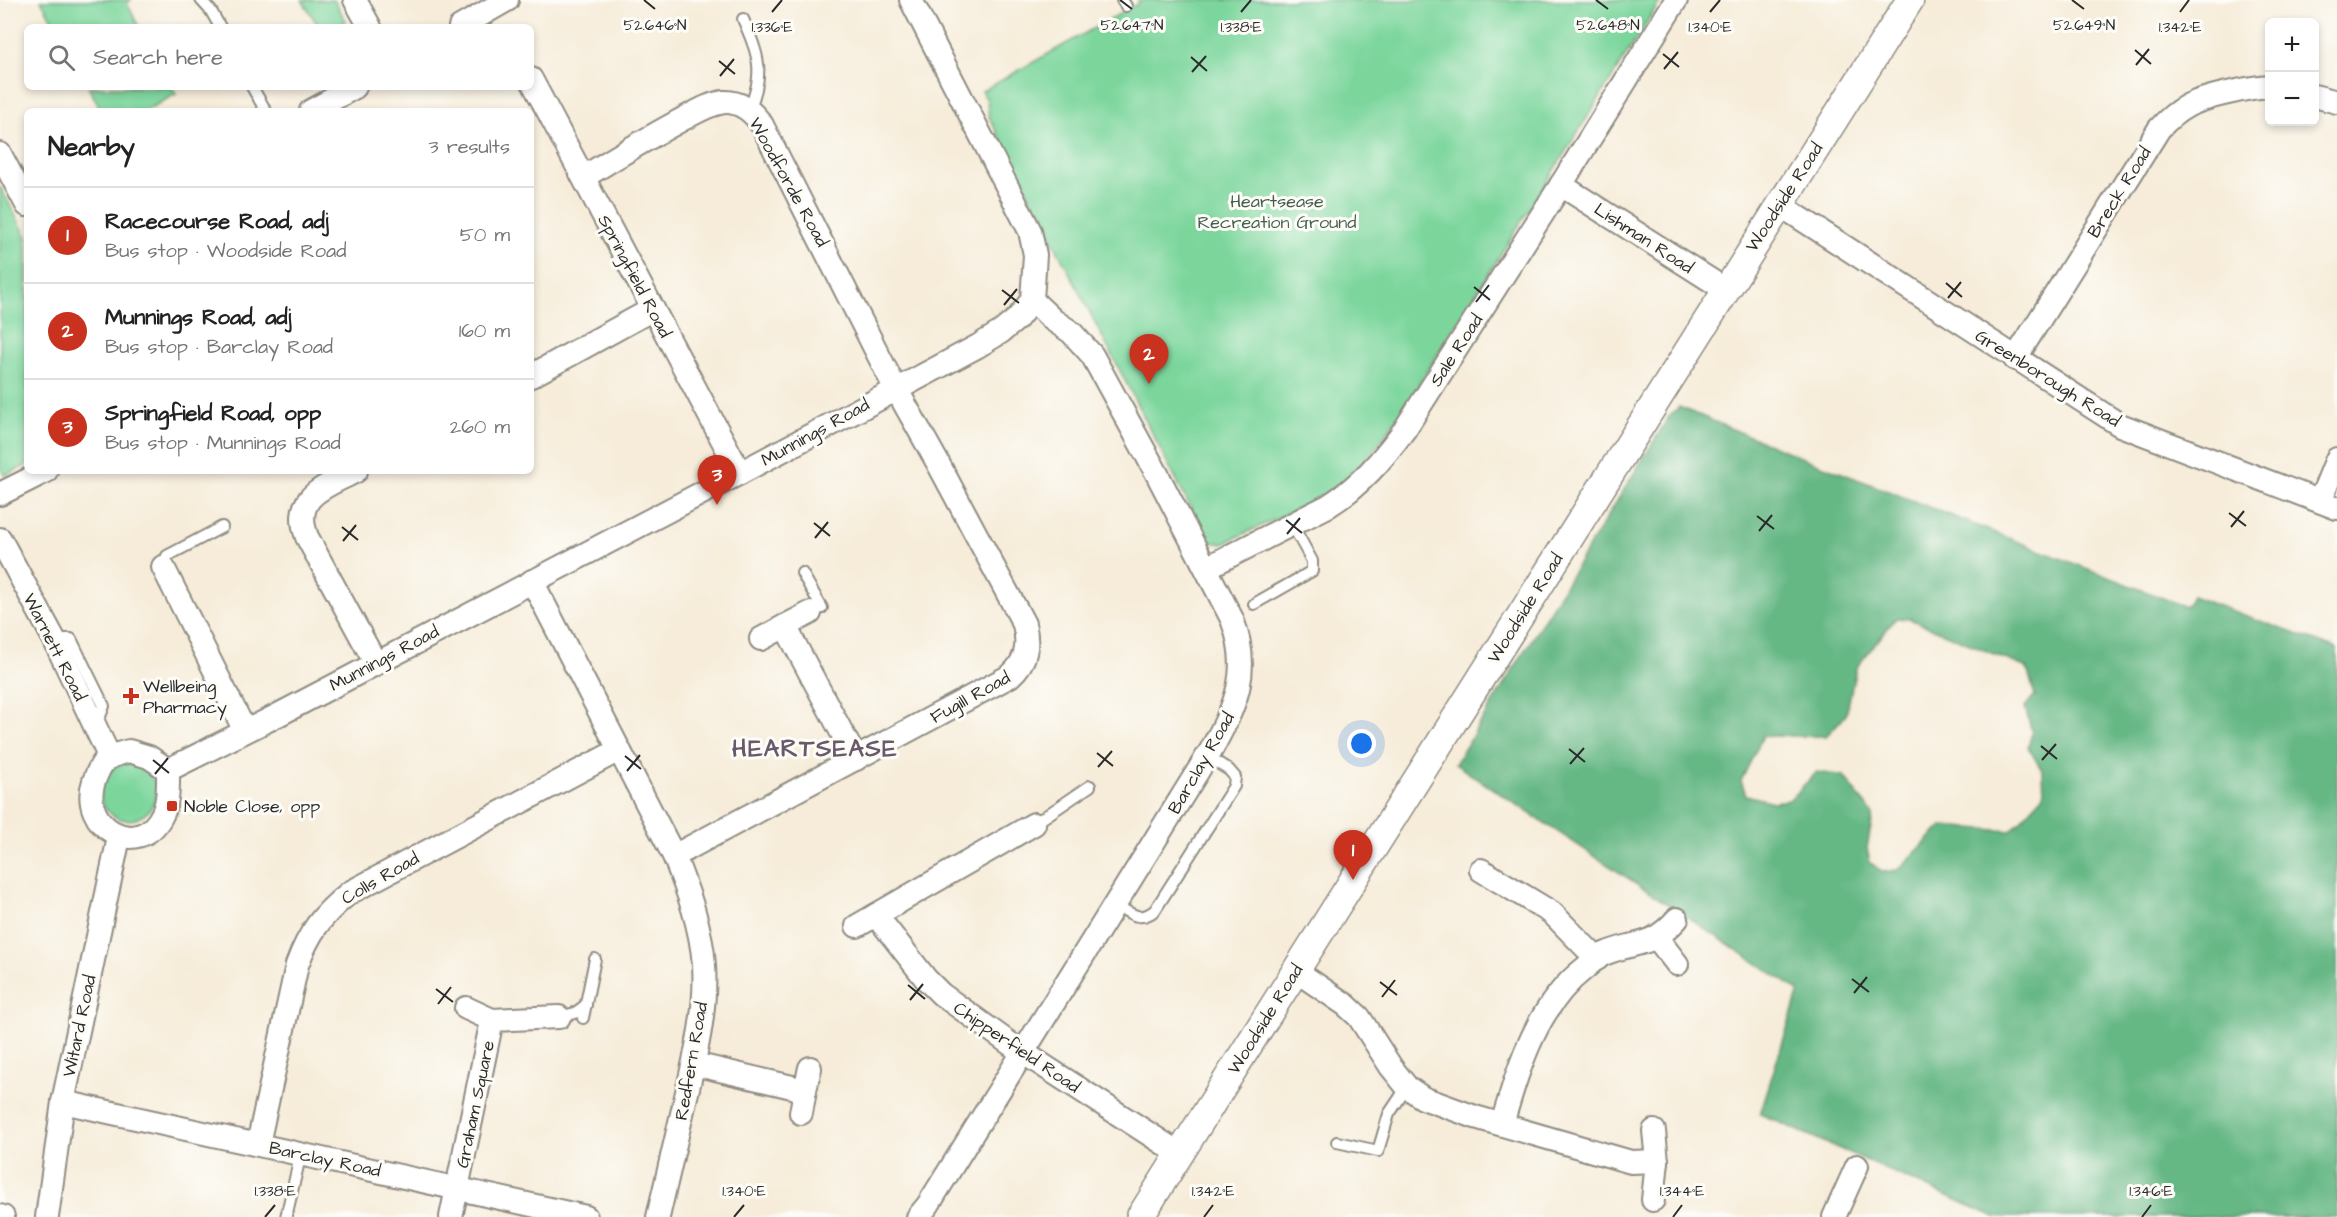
<!DOCTYPE html>
<meta charset="utf-8">
<style>
:root{--surface:#fff;--page:#f6f6f6;--text:#222;--muted:#767676;--line:#e0e0e0;--accent:#c8321e}
body{margin:0;font-family:"Architects Daughter",sans-serif;background:var(--page);color:var(--text)}
.controls{position:absolute;right:18px;top:18px;display:grid;overflow:hidden;border-radius:9px;box-shadow:0 3px 9px #0003}
.controls button{width:54px;height:54px;display:grid;place-items:center;padding:0;border:0;border-bottom:2px solid var(--line);background:var(--surface);color:var(--text);font:30px sans-serif}
.you{position:absolute;left:1362px;top:744px;width:21px;height:21px;margin:-15px;border:4px solid #fff;border-radius:50%;background:#1a73e8;box-shadow:0 0 0 9px #1a73e833}
.badge{display:grid;place-items:center;width:39px;height:39px;border-radius:50%;background:var(--accent);color:#fff;font-size:20px;font-weight:700}
.pin{position:absolute;translate:-50% -50px;filter:drop-shadow(0 2px 3px #0008)}
.pin::after{content:'';position:absolute;top:32px;width:21px;height:18px;background:inherit;clip-path:polygon(0 0,100% 0,50% 100%)}
.list{margin:0;padding:0;list-style:none}
h2{display:flex;justify-content:space-between;align-items:center;height:78px;margin:0;padding:0 24px;font-size:26px}
h2 small{font-size:20px;font-weight:400;color:var(--muted)}
.list li{display:grid;grid-template-columns:39px 1fr auto;gap:18px;align-items:center;box-sizing:border-box;height:96px;padding:0 24px;border-top:2px solid var(--line)}
.list b{display:block;font-size:22px;white-space:nowrap}
.list p{margin:0;font-size:20px;white-space:nowrap;color:var(--muted)}
.list em{font-size:20px;font-style:normal;color:var(--muted)}
.icon{flex:none;width:33px;height:33px;fill:none;stroke:currentColor;stroke-width:2;stroke-linecap:round;stroke-linejoin:round}
.map{position:relative;flex:none;width:2337px;height:1217px;overflow:hidden}
.search{position:absolute;background:var(--surface);box-shadow:0 3px 9px #0003;left:24px;top:24px;width:510px;height:66px;display:flex;align-items:center;gap:15px;box-sizing:border-box;padding:0 21px;border-radius:9px;color:var(--muted);font-size:22px}
.panel{position:absolute;background:var(--surface);box-shadow:0 3px 9px #0003;left:24px;top:108px;width:510px;height:366px;border-radius:9px}
.map>svg:first-child{display:block}
.green{fill:#7cd69c;stroke:#548064;stroke-width:1.5}
.forest{fill:#65b784;stroke:#487158;stroke-width:1.5;fill-rule:evenodd}
.lines{fill:none;stroke-linecap:round;stroke-linejoin:round}
.service-casing{stroke:#908c82;stroke-width:14}
.minor-casing{stroke:#908c82;stroke-width:26}
.tertiary-casing{stroke:#908c82;stroke-width:30}
.service{stroke:#fff;stroke-width:10}
.minor{stroke:#fff;stroke-width:22}
.tertiary{stroke:#fff;stroke-width:27}
.ticks{fill:none;stroke:#2b2b2b;stroke-width:2}
.poi-dot{fill:#c8321e;stroke:#fdfcf7;stroke-width:2}
.labels{text-anchor:middle;stroke-width:6;stroke-linejoin:round;paint-order:stroke}
.street-label{font-size:18px;fill:#2b2b2b;stroke:#fdfcf7}
.park-label{font-size:18px;fill:#435e4d;stroke:#fdfcf7}
.poi-label{font-size:18px;fill:#2b2b2b;stroke:#fdfcf7;text-anchor:start}
.district-label{font-size:24px;font-weight:bold;letter-spacing:1.5px;fill:#685a6b;stroke:#fdfcf7}
.ticks-label{font-size:15px;text-anchor:middle;fill:#2b2b2b;stroke:#fdfcf7;stroke-width:6;stroke-linejoin:round;paint-order:stroke}
</style>
<div class="map">
<svg width="2337" height="1217" viewBox="0 0 2337 1217">
<rect width="100%" height="100%" fill="#fdfcf7"/>
<filter id="ink" filterUnits="userSpaceOnUse"><feTurbulence type="fractalNoise" baseFrequency=".0167" numOctaves="2"/><feDisplacementMap in="SourceGraphic" scale="12" xChannelSelector="R" yChannelSelector="G"/><feConvolveMatrix kernelMatrix="1 2 1 2 8 2 1 2 1" color-interpolation-filters="sRGB"/></filter>
<filter id="wash" filterUnits="userSpaceOnUse"><feTurbulence type="fractalNoise" baseFrequency=".008" numOctaves="4" result="noise"/><feDisplacementMap in="SourceGraphic" scale="24" xChannelSelector="R" yChannelSelector="G"/><feGaussianBlur stdDeviation="1.35" result="paint"/><feColorMatrix in="noise" values="0 0 0 0 0 0 0 0 0 0 0 0 0 0 0 0 0 1.4 0 .05"/><feComposite in="paint" operator="in"/></filter>
<g filter="url(#wash)">
<rect width="100%" height="100%" fill="#f6ecd9"/>
<g class="green">
<path d="M 41,0 L 131,0 L 127,3 L 139,27 L 56,27 Z"/>
<path d="M 302,0 L 334,0 L 346,21 L 334,27 L 319,27 Z"/>
<path d="M 1138,0 L 1661,0 L 1399,416 C 1382,440 1365,464 1341,482 C 1306,508 1262,524 1223,544 L 1211,542 L 1202,530 L 989,117 L 987,100 L 982,91 L 1139,3 Z"/>
<path d="M 88,87 L 172,87 L 176,94 L 145,111 L 102,111 Z"/>
<path d="M 0,186 L 27,237 L 27,465 L 5,476 L 0,468 Z"/>
<circle cx="128" cy="792" r="28"/>
</g>
<path class="forest" d="M 1679,407 L 1798,456 L 2186,607 L 2192,596 L 2337,649 L 2337,1217 L 1995,1217 L 1760,1114 L 1799,991 L 1455,764 L 1668,418 ZM 1896,618 L 1910,619 L 2027,668 L 2035,695 L 2025,707 L 2032,733 L 2028,747 L 2043,772 L 2044,795 L 2011,831 L 1942,826 L 1898,870 L 1882,872 L 1870,862 L 1867,848 L 1873,815 L 1844,776 L 1817,772 L 1789,800 L 1773,802 L 1746,795 L 1741,781 L 1763,736 L 1826,736 L 1846,715 L 1856,668 Z"/>
</g>
<g filter="url(#ink)">
<g class="lines">
<defs>
<g id="service">
<path d="M 201,0 L 211,11 L 220,27"/>
<path d="M 1122,0 L 1126,6"/>
<path d="M 743,19 C 759,56 765,72 749,110"/>
<path d="M 252,87 L 266,111"/>
<path d="M 163,567 L 167,556 L 222,527"/>
<path d="M 802,573 L 822,608 L 810,613"/>
<path d="M 1254,604 L 1312,571 L 1312,561 L 1292,524"/>
<path d="M 54,639 L 71,639 L 104,706 L 97,724"/>
<path d="M 1034,824 L 1090,786"/>
<path d="M 1115,904 C 1129,913 1140,923 1155,910 L 1234,786 L 1235,777 L 1229,770 L 1207,756"/>
<path d="M 559,1017 L 575,1013 L 586,1005"/>
<path d="M 583,1018 L 595,959"/>
<path d="M 1337,1142 L 1378,1151 L 1389,1114 L 1407,1087"/>
<path d="M 286,1217 L 301,1153"/>
</g>
<g id="minor">
<path d="M 355,0 L 370,27"/>
<path d="M 460,27 L 507,0"/>
<path d="M 531,79 L 740,473"/>
<path d="M 2314,96 L 2337,102"/>
<path d="M 311,111 L 355,87"/>
<path d="M 0,154 L 27,205"/>
<path d="M 584,177 C 616,157 648,138 681,120 C 695,113 708,104 724,102 C 741,101 753,112 762,125 L 890,378 L 939,465 L 1024,624 C 1029,645 1027,661 1010,676 L 674,856"/>
<path d="M 1561,185 L 1726,290"/>
<path d="M 1780,205 L 2120,425 L 2337,508"/>
<path d="M 2015,359 L 2159,129 C 2167,120 2176,112 2187,106 C 2204,97 2251,87 2270,86"/>
<path d="M 531,376 L 653,309"/>
<path d="M 356,471 C 326,487 291,495 307,537 L 375,662"/>
<path d="M 0,494 L 46,471"/>
<path d="M 2320,501 L 2337,459"/>
<path d="M 0,539 L 54,639 L 109,756"/>
<path d="M 163,567 L 245,731"/>
<path d="M 1206,568 L 1328,506 C 1360,486 1383,459 1405,429 L 1561,185 L 1676,0"/>
<path d="M 532,581 L 674,856 C 688,891 701,926 704,965 C 707,1011 695,1057 685,1101 C 676,1140 667,1178 658,1217"/>
<path d="M 810,613 L 785,626 L 856,759"/>
<path d="M 761,639 L 785,626"/>
<path d="M 129,751 L 149,757 L 168,770 C 168,784 169,802 162,815 C 139,861 78,827 94,781 C 102,759 106,757 129,751 Z"/>
<path d="M 168,770 L 278,715 L 740,473 L 978,346 L 1001,332 L 1017,319 L 1032,300 L 1035,255 L 1030,231 L 911,0"/>
<path d="M 1481,870 L 1552,913 L 1597,959"/>
<path d="M 876,915 L 926,979 L 941,994 L 1016,1048 L 1180,1154"/>
<path d="M 857,926 L 1034,824"/>
<path d="M 1657,938 L 1677,964"/>
<path d="M 1296,971 L 1346,1005 L 1359,1017 L 1391,1067 L 1407,1087 L 1423,1098 L 1475,1117 L 1631,1162 L 1657,1161 L 1653,1200"/>
<path d="M 466,1008 L 492,1020"/>
<path d="M 694,1064 L 805,1090 L 810,1068"/>
<path d="M 63,1102 L 586,1217"/>
<path d="M 801,1113 L 805,1090"/>
<path d="M 1502,1124 C 1519,1067 1536,1006 1585,968 C 1591,963 1597,957 1604,954 C 1637,940 1650,949 1677,919"/>
<path d="M 1654,1131 L 1657,1161"/>
<path d="M 258,1144 L 297,965 C 309,932 322,915 349,893 L 619,750"/>
<path d="M 0,1216 L 3,1217"/>
<path d="M 47,1217 L 63,1102 L 119,837"/>
<path d="M 451,1217 L 492,1020 L 559,1017"/>
<path d="M 918,1217 L 928,1205 L 1211,750 C 1236,705 1252,671 1232,619 L 1156,472 L 1092,355 L 1071,332 L 1053,320 L 1032,300"/>
<path d="M 1834,1217 L 1857,1166"/>
</g>
<path id="tertiary" d="M 1140,1217 L 1910,0"/>
</defs>
<use href="#service" class="service-casing"/>
<use href="#minor" class="minor-casing"/>
<use href="#tertiary" class="tertiary-casing"/>
<use href="#service" class="service"/>
<use href="#minor" class="minor"/>
<use href="#tertiary" class="tertiary"/>
</g>
</g>
<path class="ticks" d="M 644,0 L 655,9M 1120,0 L 1132,9M 1596,0 L 1608,9M 2072,0 L 2084,9M 772,12 L 782,0M 1241,12 L 1251,0M 1710,12 L 1720,0M 2180,12 L 2189,0M 2135,50 L 2151,64M 1663,54 L 1679,67M 1191,57 L 1207,71M 719,61 L 735,74M 2136,65 L 2149,49M 1664,69 L 1678,52M 1192,72 L 1206,56M 720,76 L 734,59M 1946,283 L 1962,297M 1474,287 L 1490,300M 1002,290 L 1019,303M 1948,298 L 1961,282M 1476,302 L 1489,285M 1004,305 L 1017,289M 2229,513 L 2246,526M 1757,516 L 1774,529M 1286,520 L 1302,533M 814,523 L 830,536M 342,527 L 358,540M 2231,527 L 2244,511M 1759,531 L 1772,515M 1287,534 L 1300,518M 815,538 L 828,522M 343,541 L 356,525M 2041,746 L 2057,759M 1569,749 L 1585,762M 1097,753 L 1113,766M 625,756 L 641,769M 153,760 L 169,773M 2042,760 L 2056,744M 1570,764 L 1584,748M 1098,767 L 1112,751M 627,771 L 640,755M 155,774 L 168,758M 1852,979 L 1869,992M 1380,982 L 1397,995M 908,985 L 925,999M 436,989 L 453,1002M 1854,993 L 1867,977M 1382,997 L 1395,980M 910,1000 L 923,984M 438,1004 L 451,987M 265,1217 L 275,1205M 734,1217 L 744,1205M 1204,1217 L 1213,1205M 1673,1217 L 1682,1205M 2142,1217 L 2151,1205"/>
<g class="poi-dot">
<path d="M128 687h6v6h6v6h-6v6h-6v-6h-6v-6h6z"/>
<rect x="166" y="800" width="12" height="12" rx="3"/>
</g>
<g class="labels">
<g class="street-label">
<text transform="translate(789 182) rotate(61)" y="6">Woodforde Road</text>
<text transform="translate(2119 192) rotate(-58)" y="6">Breck Road</text>
<text transform="translate(1784 197) rotate(-57)" y="6">Woodside Road</text>
<text transform="translate(1644 238) rotate(33)" y="6">Lishman Road</text>
<text transform="translate(635 276) rotate(62)" y="6">Springfield Road</text>
<text transform="translate(1456 350) rotate(-57)" y="6">Sale Road</text>
<text transform="translate(2048 378) rotate(32)" y="6">Greenborough Road</text>
<text transform="translate(815 432) rotate(-29)" y="6">Munnings Road</text>
<text transform="translate(1525 608) rotate(-58)" y="6">Woodside Road</text>
<text transform="translate(55 647) rotate(63)" y="6">Warnett Road</text>
<text transform="translate(384 658) rotate(-28)" y="6">Munnings Road</text>
<text transform="translate(970 697) rotate(-29)" y="6">Fugill Road</text>
<text transform="translate(1201 763) rotate(-60)" y="6">Barclay Road</text>
<text transform="translate(380 878) rotate(-30)" y="6">Colls Road</text>
<text transform="translate(1265 1019) rotate(-58)" y="6">Woodside Road</text>
<text transform="translate(79 1026) rotate(-78)" y="6">Witard Road</text>
<text transform="translate(1017 1047) rotate(34)" y="6">Chipperfield Road</text>
<text transform="translate(691 1061) rotate(-80)" y="6">Redfern Road</text>
<text transform="translate(475 1104) rotate(-78)" y="6">Graham Square</text>
<text transform="translate(325 1159) rotate(12)" y="6">Barclay Road</text>
</g>
<g class="park-label">
<text x="1277" y="207">Heartsease<tspan x="1277" dy="21">Recreation Ground</tspan></text>
</g>
<g class="poi-label">
<text x="143" y="692">Wellbeing<tspan x="143" dy="21">Pharmacy</tspan></text>
<text x="184" y="812">Noble Close, opp</text>
</g>
<g class="district-label">
<text x="815" y="756">HEARTSEASE</text>
</g>
</g>
<g class="ticks-label">
<text x="655" y="30">52.646°N</text>
<text x="1132" y="30">52.647°N</text>
<text x="1608" y="30">52.648°N</text>
<text x="2084" y="30">52.649°N</text>
<text x="772" y="32">1.336°E</text>
<text x="1241" y="32">1.338°E</text>
<text x="1710" y="32">1.340°E</text>
<text x="2180" y="32">1.342°E</text>
<text x="275" y="1196">1.338°E</text>
<text x="744" y="1196">1.340°E</text>
<text x="1213" y="1196">1.342°E</text>
<text x="1682" y="1196">1.344°E</text>
<text x="2151" y="1196">1.346°E</text>
</g>
</svg>
<div class="controls">
<button>+</button>
<button>−</button>
</div>
<div class="you"></div>
<div class="pin badge" style="left:1353px;top:880px">1</div>
<div class="pin badge" style="left:1149px;top:384px">2</div>
<div class="pin badge" style="left:717px;top:505px">3</div>
<div class="search"><svg class="icon" aria-label="search" viewBox="0 0 24 24"><circle cx="10" cy="10" r="6"/><path d="M15 15l6 6"/></svg>Search here</div>
<section class="panel">
<h2>Nearby<small>3 results</small></h2>
<ul class="list">
<li><span class="badge">1</span><div><b>Racecourse Road, adj</b><p>Bus stop · Woodside Road</p></div><em>50 m</em></li>
<li><span class="badge">2</span><div><b>Munnings Road, adj</b><p>Bus stop · Barclay Road</p></div><em>160 m</em></li>
<li><span class="badge">3</span><div><b>Springfield Road, opp</b><p>Bus stop · Munnings Road</p></div><em>260 m</em></li>
</ul>
</section>
</div>
